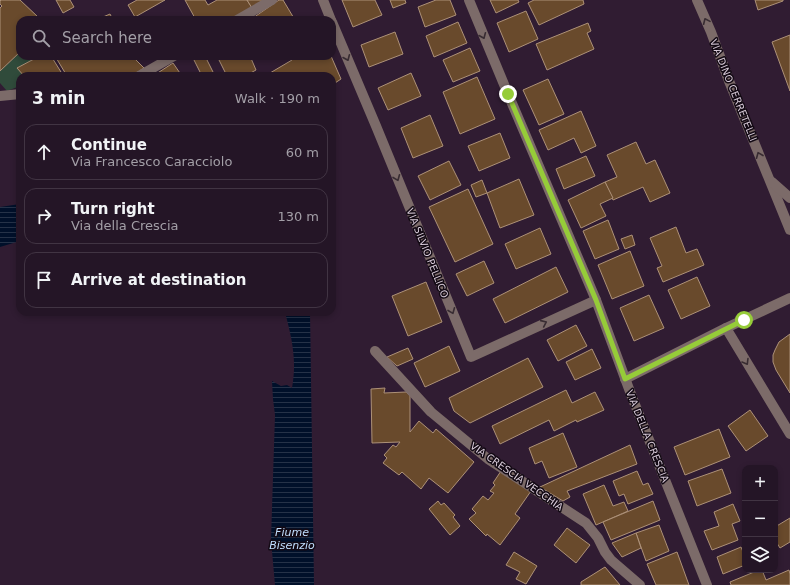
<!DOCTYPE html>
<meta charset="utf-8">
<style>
:root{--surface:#241526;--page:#302232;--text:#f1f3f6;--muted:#a39fa7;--line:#413443}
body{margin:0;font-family:"DejaVu Sans",sans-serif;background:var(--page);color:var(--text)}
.controls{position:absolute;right:12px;bottom:12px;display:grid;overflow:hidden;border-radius:8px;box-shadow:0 2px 6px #0003}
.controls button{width:36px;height:36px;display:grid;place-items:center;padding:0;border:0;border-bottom:1px solid var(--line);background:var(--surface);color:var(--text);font:20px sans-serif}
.stop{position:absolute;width:12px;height:12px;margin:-9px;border:3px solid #96cc39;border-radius:50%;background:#fff}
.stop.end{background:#96cc39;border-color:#fff;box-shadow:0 1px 4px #0008}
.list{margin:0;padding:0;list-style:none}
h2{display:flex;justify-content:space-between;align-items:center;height:52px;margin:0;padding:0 16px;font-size:17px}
h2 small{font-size:13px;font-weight:400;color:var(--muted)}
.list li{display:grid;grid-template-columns:26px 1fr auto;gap:12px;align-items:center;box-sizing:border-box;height:56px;margin:0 8px 8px;padding:0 8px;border:1px solid var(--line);border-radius:12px}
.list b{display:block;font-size:15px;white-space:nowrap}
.list p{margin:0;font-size:13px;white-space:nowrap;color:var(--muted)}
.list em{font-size:13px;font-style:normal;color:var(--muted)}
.icon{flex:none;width:22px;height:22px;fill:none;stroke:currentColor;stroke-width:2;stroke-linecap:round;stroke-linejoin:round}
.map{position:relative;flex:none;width:790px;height:585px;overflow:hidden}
.search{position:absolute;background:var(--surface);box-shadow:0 2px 6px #0003;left:16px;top:16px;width:320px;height:44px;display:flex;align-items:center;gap:10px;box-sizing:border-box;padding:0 14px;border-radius:12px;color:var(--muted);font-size:15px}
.panel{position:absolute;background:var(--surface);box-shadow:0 2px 6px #0003;left:16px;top:72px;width:320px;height:244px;border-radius:12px}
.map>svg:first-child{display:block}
.green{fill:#304b3b}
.water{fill:url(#water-rules)}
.building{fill:#694a2c;stroke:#ad9178}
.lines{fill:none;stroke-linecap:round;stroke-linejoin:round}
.minor{stroke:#7c6b69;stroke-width:10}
.oneway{stroke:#382c32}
.route{stroke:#96cc39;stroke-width:5}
.labels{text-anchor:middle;stroke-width:3;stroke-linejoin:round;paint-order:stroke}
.street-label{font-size:10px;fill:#dacddb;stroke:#130a14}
.water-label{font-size:11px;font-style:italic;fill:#c1dfff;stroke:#130a14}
</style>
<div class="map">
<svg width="790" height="585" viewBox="0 0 790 585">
<defs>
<pattern id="water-rules" width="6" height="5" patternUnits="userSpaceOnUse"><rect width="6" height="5" fill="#00102a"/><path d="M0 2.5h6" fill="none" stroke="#253248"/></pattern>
</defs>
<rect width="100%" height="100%" fill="#301c32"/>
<path class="green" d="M 20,52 L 20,56 L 32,56 L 34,59 L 18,68 L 24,76 L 20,76 L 20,86 L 7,91 L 0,83 L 0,71 Z"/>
<g class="water">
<path d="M 20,204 L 20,241 L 0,247 L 0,207 Z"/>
<path d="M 285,312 L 310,312 L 314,585 L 275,585 L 271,540 L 275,415 L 273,399 L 272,381 L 281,386 L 287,385 L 292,388 C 297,360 292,339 285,312 Z"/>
</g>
<g class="building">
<path d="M 1,0 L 20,0 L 38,17 L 36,20 L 20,20 L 20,52 L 0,71 L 0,8 L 2,6 L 0,4 L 0,1 Z"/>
<path d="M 56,0 L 70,0 L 74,7 L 63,13 Z"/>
<path d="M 137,0 L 165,0 L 135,17 L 128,5 Z"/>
<path d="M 185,0 L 205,0 L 208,5 L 217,0 L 247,0 L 252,8 L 229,20 L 196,20 Z"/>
<path d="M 247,0 L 265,0 L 252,8 Z"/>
<path d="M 279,0 L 283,0 L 295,20 L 250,20 Z"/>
<path d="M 342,0 L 375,0 L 382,15 L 353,27 Z"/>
<path d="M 390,0 L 405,0 L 406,3 L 393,8 Z"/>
<path d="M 436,0 L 450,0 L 456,15 L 425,27 L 418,7 Z"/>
<path d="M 490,0 L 518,0 L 519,2 L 496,13 Z"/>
<path d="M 534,0 L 583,0 L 584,4 L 539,25 L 528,3 Z"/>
<path d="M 755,0 L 783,0 L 783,1 L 758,10 Z"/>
<path d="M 526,11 L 538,39 L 509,52 L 497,23 Z"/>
<path d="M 110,14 L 113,20 L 96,20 Z"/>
<path d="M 458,22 L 467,43 L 434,57 L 426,36 Z"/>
<path d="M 588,23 L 591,31 L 587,33 L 594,49 L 547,70 L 536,44 Z"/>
<path d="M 395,32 L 403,54 L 369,67 L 361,45 Z"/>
<path d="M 790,35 L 790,91 L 772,42 Z"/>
<path d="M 470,48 L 480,71 L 453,82 L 443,60 Z"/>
<path d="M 32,56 L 51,56 L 61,72 L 50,76 L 24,76 L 17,68 L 34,59 Z"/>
<path d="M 55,56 L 105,56 L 106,58 L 113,56 L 132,56 L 144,68 L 133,75 L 123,76 L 67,76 Z"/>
<path d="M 192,56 L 205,56 L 215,76 L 202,76 Z"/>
<path d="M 217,56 L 250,56 L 256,70 L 245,76 L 227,76 Z"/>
<path d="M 289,56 L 331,56 L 341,79 L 332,85 L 332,76 L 272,76 L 270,73 L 292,60 Z"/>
<path d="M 173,63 L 182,76 L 153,76 Z"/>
<path d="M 411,73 L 421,96 L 388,110 L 378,88 Z"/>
<path d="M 477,77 L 495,119 L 460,134 L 443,92 Z"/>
<path d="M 548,79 L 564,114 L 539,125 L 523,90 Z"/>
<path d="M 581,111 L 596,146 L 581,153 L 574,138 L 548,150 L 539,130 Z"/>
<path d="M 430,115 L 443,146 L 413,158 L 401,128 Z"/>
<path d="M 500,133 L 510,158 L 479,171 L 468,146 Z"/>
<path d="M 636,142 L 646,164 L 655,160 L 670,193 L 650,202 L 643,187 L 613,200 L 605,182 L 617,177 L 607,155 Z"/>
<path d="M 586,156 L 595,176 L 564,189 L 556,169 Z"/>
<path d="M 449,161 L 461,185 L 430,200 L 418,176 Z"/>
<path d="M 519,179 L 534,215 L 500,228 L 487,193 Z"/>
<path d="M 482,180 L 487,193 L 476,197 L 471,185 Z"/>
<path d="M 605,182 L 613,198 L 600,204 L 606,216 L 581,228 L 568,200 Z"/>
<path d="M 468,189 L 493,244 L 455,262 L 429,207 Z"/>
<path d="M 608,220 L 619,249 L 595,259 L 583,231 Z"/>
<path d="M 676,227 L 686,253 L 697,249 L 704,265 L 663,282 L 657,268 L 662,266 L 650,238 Z"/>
<path d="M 540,228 L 551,254 L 516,269 L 505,244 Z"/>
<path d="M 632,235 L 635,245 L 625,249 L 621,239 Z"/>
<path d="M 630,251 L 644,286 L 612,299 L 598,265 Z"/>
<path d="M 484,261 L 494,283 L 467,296 L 456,274 Z"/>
<path d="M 556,267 L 568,292 L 505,323 L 493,299 Z"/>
<path d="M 697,277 L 710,306 L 681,319 L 668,290 Z"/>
<path d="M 426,282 L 442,322 L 408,336 L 392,296 Z"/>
<path d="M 649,295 L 664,328 L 634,341 L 620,308 Z"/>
<path d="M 576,325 L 587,346 L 558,361 L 547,340 Z"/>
<path d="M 790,334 L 790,393 L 776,370 L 773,362 L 773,355 L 775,350 L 779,342 Z"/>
<path d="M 449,346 L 460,371 L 425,387 L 414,363 Z"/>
<path d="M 408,348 L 413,359 L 397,366 L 387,357 Z"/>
<path d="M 592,349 L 601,368 L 575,380 L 566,362 Z"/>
<path d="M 528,358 L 543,387 L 470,423 L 454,411 L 449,398 Z"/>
<path d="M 385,388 L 384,393 L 406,392 L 410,396 L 410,432 L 419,421 L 433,433 L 436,429 L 474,462 L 448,493 L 429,478 L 421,489 L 402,472 L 399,475 L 383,463 L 387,458 L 384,455 L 393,445 L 396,447 L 400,442 L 372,443 L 371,389 Z"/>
<path d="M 566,390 L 572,403 L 595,392 L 604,410 L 577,422 L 576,420 L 554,431 L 549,420 L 500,444 L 492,426 Z"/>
<path d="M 750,410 L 768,436 L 746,451 L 728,426 Z"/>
<path d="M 719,429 L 730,457 L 685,475 L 674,447 Z"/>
<path d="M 563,433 L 577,467 L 549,478 L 542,461 L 535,464 L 529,448 Z"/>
<path d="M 630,445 L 637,464 L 567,491 L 570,497 L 563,501 L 540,487 Z"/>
<path d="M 722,469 L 731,493 L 697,506 L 688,481 Z"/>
<path d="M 501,471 L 531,491 L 515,514 L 520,518 L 500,545 L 487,534 L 486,536 L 469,519 L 476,513 L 472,509 L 483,496 L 488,500 L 494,493 L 490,491 L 495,485 L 493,483 Z"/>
<path d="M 637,471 L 643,485 L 648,483 L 653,494 L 628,504 L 624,494 L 619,496 L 613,481 Z"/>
<path d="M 604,485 L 613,506 L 624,502 L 628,511 L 596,525 L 583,494 Z"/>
<path d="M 438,501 L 441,505 L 444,503 L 455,515 L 453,517 L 460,526 L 450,535 L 429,509 Z"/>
<path d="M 653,501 L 660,520 L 611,540 L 603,522 Z"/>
<path d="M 733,504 L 740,521 L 732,524 L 738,540 L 712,550 L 704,531 L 719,526 L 714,512 Z"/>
<path d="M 790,518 L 790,542 L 780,548 L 775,540 L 775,527 Z"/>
<path d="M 659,525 L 669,551 L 646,561 L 636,533 Z"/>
<path d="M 567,528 L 590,545 L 576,563 L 554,545 Z"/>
<path d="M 636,533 L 641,548 L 622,557 L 612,543 Z"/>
<path d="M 741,547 L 745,557 L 745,565 L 723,574 L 717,557 Z"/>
<path d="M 514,552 L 537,566 L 526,584 L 516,579 L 520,572 L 506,565 Z"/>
<path d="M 677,552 L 689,585 L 656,585 L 647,564 Z"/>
<path d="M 605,567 L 620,585 L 581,585 L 581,582 Z"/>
<path d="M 759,570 L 762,570 L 766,580 L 789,570 L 790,574 L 790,585 L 731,585 L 730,582 Z"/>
</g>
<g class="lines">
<g class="minor">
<path d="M 323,0 L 331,20"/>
<path d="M 469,0 L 508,94 L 596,300 L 632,397 L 707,585"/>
<path d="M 697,0 L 711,32 L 729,81 L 790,230"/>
<path d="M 237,20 L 272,0"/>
<path d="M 332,22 L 376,126 L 471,357 L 596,300"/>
<path d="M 139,76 L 174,56"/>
<path d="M 0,96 L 20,94"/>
<path d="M 772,182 L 790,198"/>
<path d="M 726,328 L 790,434"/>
<path d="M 375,351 L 431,412 L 488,459 L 586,523 L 598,538 L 605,552 L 611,560 L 640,585"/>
<path d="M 625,379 L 726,328 L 790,298"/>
</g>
</g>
<defs><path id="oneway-chevron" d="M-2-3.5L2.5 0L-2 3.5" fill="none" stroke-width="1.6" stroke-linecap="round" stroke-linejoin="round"/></defs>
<g class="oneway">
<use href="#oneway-chevron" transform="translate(706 21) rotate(-114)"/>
<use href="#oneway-chevron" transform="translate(483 36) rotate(67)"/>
<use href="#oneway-chevron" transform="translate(347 58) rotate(67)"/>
<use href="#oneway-chevron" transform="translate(759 155) rotate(-112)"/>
<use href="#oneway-chevron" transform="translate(397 178) rotate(68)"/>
<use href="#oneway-chevron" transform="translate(452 311) rotate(68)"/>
<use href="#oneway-chevron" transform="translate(544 323) rotate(-24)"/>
<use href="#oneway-chevron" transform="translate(746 362) rotate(59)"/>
</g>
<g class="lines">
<path class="route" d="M 508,94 L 596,300 L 625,379 L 744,320"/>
</g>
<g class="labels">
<g class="street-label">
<text transform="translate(734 90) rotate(68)" y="4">VIA DINO CERRETELLI</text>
<text transform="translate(428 253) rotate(68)" y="4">VIA SILVIO PELLICO</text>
<text transform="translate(648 436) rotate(68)" y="4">VIA DELLA CRESCIA</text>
<text transform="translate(517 476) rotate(35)" y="4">VIA CRESCIA VECCHIA</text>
</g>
<g class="water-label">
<text x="292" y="536">Fiume<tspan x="292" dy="13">Bisenzio</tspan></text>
</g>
</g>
</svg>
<div class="controls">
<button>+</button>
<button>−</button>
<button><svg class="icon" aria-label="layers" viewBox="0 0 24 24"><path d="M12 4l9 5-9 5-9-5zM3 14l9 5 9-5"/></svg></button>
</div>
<div class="stop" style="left:744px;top:320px"></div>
<div class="stop end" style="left:508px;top:94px"></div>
<div class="search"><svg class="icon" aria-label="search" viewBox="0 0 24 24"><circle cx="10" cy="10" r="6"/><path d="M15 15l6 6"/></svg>Search here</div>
<section class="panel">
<h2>3 min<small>Walk · 190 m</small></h2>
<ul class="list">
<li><svg class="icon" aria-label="ahead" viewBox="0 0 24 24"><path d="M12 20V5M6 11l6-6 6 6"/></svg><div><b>Continue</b><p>Via Francesco Caracciolo</p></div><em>60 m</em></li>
<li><svg class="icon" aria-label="right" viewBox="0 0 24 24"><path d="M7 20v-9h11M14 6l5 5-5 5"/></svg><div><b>Turn right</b><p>Via della Crescia</p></div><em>130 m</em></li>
<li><svg class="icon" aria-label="arrive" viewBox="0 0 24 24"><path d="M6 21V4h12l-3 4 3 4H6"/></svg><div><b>Arrive at destination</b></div></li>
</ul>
</section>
</div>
